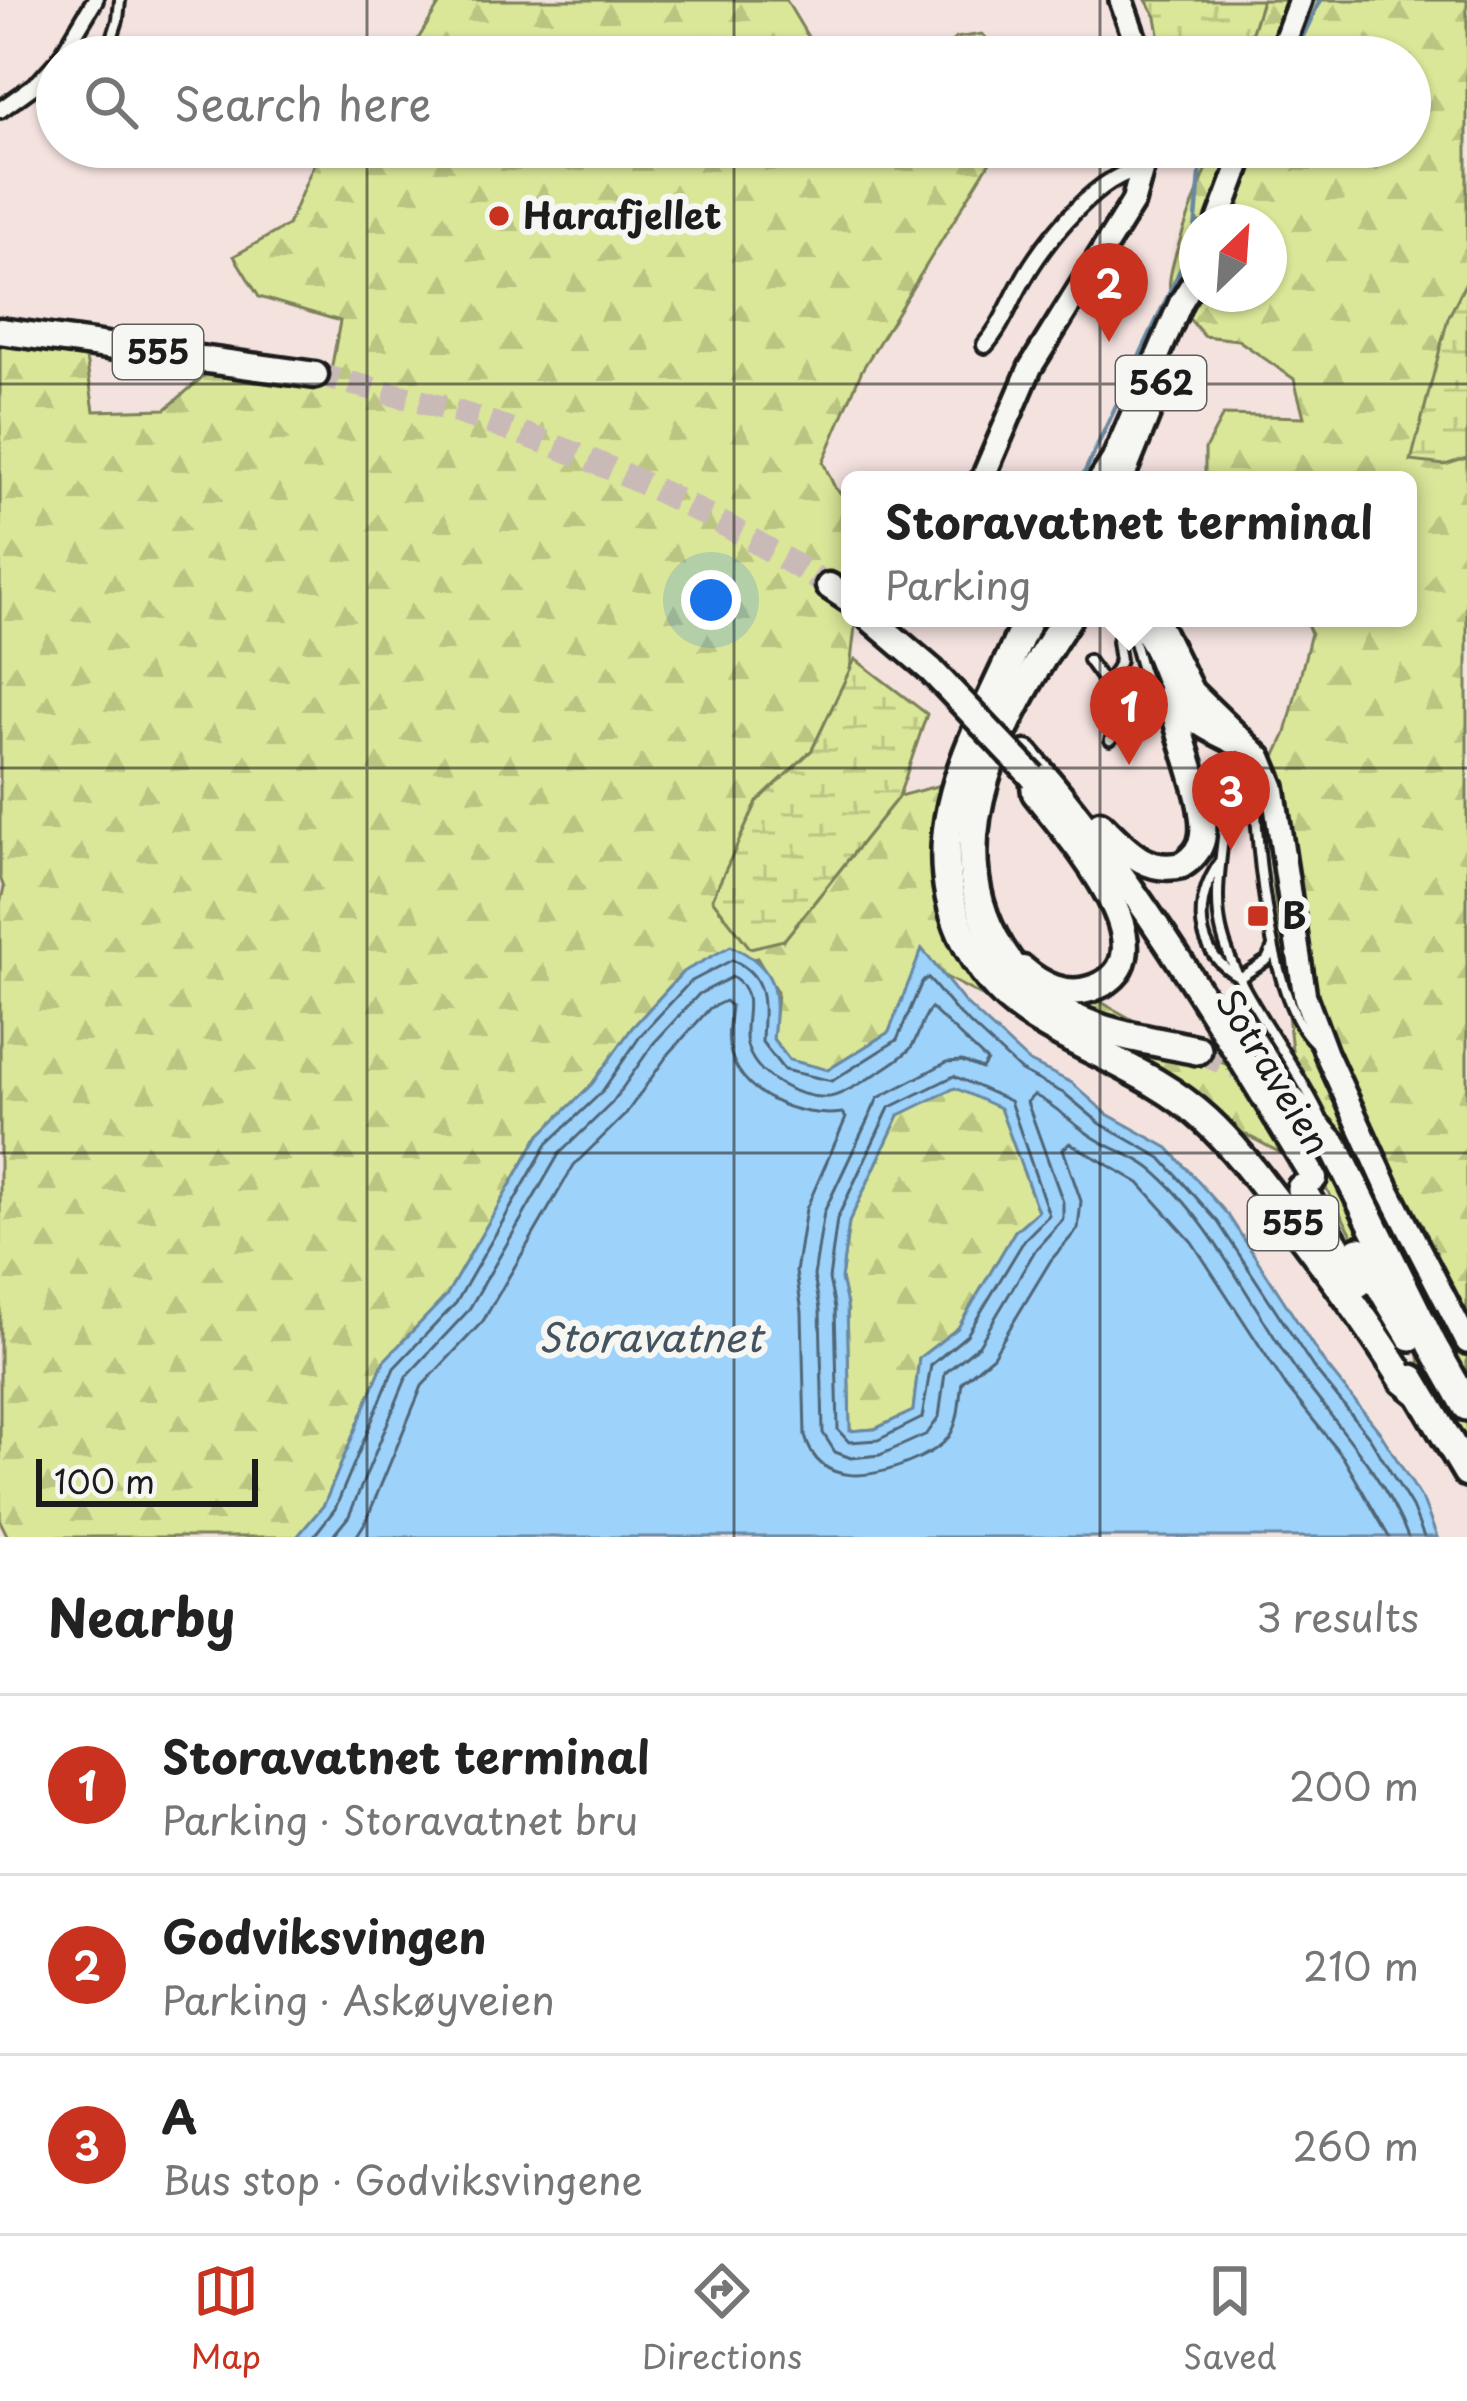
<!DOCTYPE html>
<meta charset="utf-8">
<style>
:root{--surface:#fff;--page:#f6f6f6;--text:#222;--muted:#767676;--line:#e0e0e0;--accent:#c8321e}
body{margin:0;font-family:"Playpen Sans",sans-serif;background:var(--page);color:var(--text)}
.compass{position:absolute;left:1179px;top:204px;width:108px;height:108px;border-radius:50%;background:var(--surface);box-shadow:0 3px 9px #0004;rotate:25deg}
.scale{position:absolute;left:36px;bottom:30px;width:222px;box-sizing:border-box;padding-left:12px;border:6px solid #1c1c1c;border-top:0;font-size:33px;line-height:42px;white-space:nowrap;color:#1c1c1c;-webkit-text-stroke:9px #f6f6f2;paint-order:stroke}
.you{position:absolute;left:711px;top:600px;width:42px;height:42px;margin:-30px;border:9px solid #fff;border-radius:50%;background:#1a73e8;box-shadow:0 0 0 18px #1a73e833}
.badge{display:grid;place-items:center;width:78px;height:78px;border-radius:50%;background:var(--accent);color:#fff;font-size:39px;font-weight:700}
.pin{position:absolute;translate:-50% -99px;filter:drop-shadow(0 3px 6px #0008)}
.pin::after{content:'';position:absolute;top:63px;width:42px;height:36px;background:inherit;clip-path:polygon(0 0,100% 0,50% 100%)}
.popup{position:absolute;left:841px;top:471px;width:576px;height:156px;box-sizing:border-box;display:grid;place-content:center;border-radius:18px;background:var(--surface);filter:drop-shadow(0 3px 9px #0005);font-size:39px;white-space:nowrap;color:var(--muted)}
.popup b{font-size:45px;color:var(--text)}
.popup::after{content:'';position:absolute;left:50%;top:100%;margin-left:-24px;border:24px solid transparent;border-top-color:var(--surface)}
.list{margin:0;padding:0;list-style:none}
h2{display:flex;justify-content:space-between;align-items:center;height:156px;margin:0;padding:0 48px;font-size:51px}
h2 small{font-size:39px;font-weight:400;color:var(--muted)}
.list li{display:grid;grid-template-columns:78px 1fr auto;gap:36px;align-items:center;box-sizing:border-box;height:180px;padding:0 48px;border-top:3px solid var(--line)}
.list b{display:block;font-size:45px;white-space:nowrap}
.list p{margin:0;font-size:39px;white-space:nowrap;color:var(--muted)}
.list em{font-size:39px;font-style:normal;color:var(--muted)}
.icon{flex:none;width:66px;height:66px;fill:none;stroke:currentColor;stroke-width:2;stroke-linecap:round;stroke-linejoin:round}
.map{position:relative;flex:none;width:1467px;height:1537px;overflow:hidden}
.search{position:absolute;background:var(--surface);box-shadow:0 3px 9px #0004;left:36px;right:36px;top:36px;height:132px;display:flex;align-items:center;gap:30px;box-sizing:border-box;padding:0 42px;border-radius:66px;color:var(--muted);font-size:45px}
.sheet{height:696px;background:var(--surface)}
nav{display:flex;justify-content:space-around;align-items:center;box-sizing:border-box;height:168px;border-top:3px solid var(--line);background:var(--surface);font-size:33px;color:var(--muted)}
nav a{display:grid;justify-items:center;gap:6px}
nav .on{color:var(--accent)}
.map>svg:first-child{display:block}
.forest{fill:url(#forest-firs);stroke:#7b815a;stroke-width:3;fill-rule:evenodd}
.wetland{fill:url(#wetland-marsh);stroke:#7b815a;stroke-width:3}
.water{fill:#9dd2fb;stroke:#6989a2;stroke-width:3;fill-rule:evenodd}
.lines{fill:none;stroke-linecap:round;stroke-linejoin:round}
.shore{stroke:#506575;stroke-width:3}
.stream{stroke:#6989a2;stroke-width:4.5}
.trunk-tunnel{stroke:#c9bab8;stroke-width:24;stroke-dasharray:24 12;stroke-linecap:butt}
.motorway-tunnel{stroke:#c9bab8;stroke-width:27;stroke-dasharray:27 14;stroke-linecap:butt}
.service-casing{stroke:#1c1c1c;stroke-width:16}
.minor-casing{stroke:#1c1c1c;stroke-width:22}
.secondary-casing{stroke:#1c1c1c;stroke-width:30}
.primary-casing{stroke:#1c1c1c;stroke-width:30}
.trunk-casing{stroke:#1c1c1c;stroke-width:33}
.motorway-casing{stroke:#1c1c1c;stroke-width:36}
.service{stroke:#f6f6f2;stroke-width:8}
.minor{stroke:#f6f6f2;stroke-width:14}
.secondary{stroke:#f6f6f2;stroke-width:21}
.primary{stroke:#f6f6f2;stroke-width:21}
.trunk{stroke:#f6f6f2;stroke-width:24}
.motorway{stroke:#f6f6f2;stroke-width:27}
.trunk-bridge-casing{stroke:#1c1c1c;stroke-width:33;stroke-linecap:butt}
.trunk-bridge{stroke:#f6f6f2;stroke-width:24}
.grid{fill:none;stroke:#1c1c1c;stroke-width:3;stroke-opacity:0.55}
.poi-dot{fill:#c8321e;stroke:#f6f6f2;stroke-width:4.5}
.labels{text-anchor:middle;stroke-width:12;stroke-linejoin:round;paint-order:stroke}
.shield{fill:#f6f6f2;stroke:#5d5d5c;stroke-width:3}
.shield-label{font-size:33px;font-weight:bold;fill:#1c1c1c}
.poi-label{font-size:36px;font-weight:bold;fill:#1c1c1c;stroke:#f6f6f2;text-anchor:start}
.street-label{font-size:36px;fill:#1c1c1c;stroke:#f6f6f2}
.water-label{font-size:39px;font-style:italic;fill:#43535f;stroke:#f6f6f2}
</style>
<div class="map">
<svg width="1467" height="1537" viewBox="0 0 1467 1537">
<defs>
<pattern id="forest-firs" width="22" height="20" patternUnits="userSpaceOnUse" patternTransform="scale(3)"><rect width="22" height="20" fill="#dae698"/><path d="M5 1l3.5 6h-7zM16 11l3.5 6h-7z" fill="#bac582"/></pattern>
<pattern id="wetland-marsh" width="20" height="14" patternUnits="userSpaceOnUse" patternTransform="scale(3)"><rect width="20" height="14" fill="#dae698"/><path d="M1 5h8M5 5V1M11 12h8M15 12V8" fill="none" stroke="#bac582"/></pattern>
</defs>
<rect width="100%" height="100%" fill="#f4e2df"/>
<filter id="ink" filterUnits="userSpaceOnUse"><feTurbulence type="fractalNoise" baseFrequency=".00833" numOctaves="2"/><feDisplacementMap in="SourceGraphic" scale="24" xChannelSelector="R" yChannelSelector="G"/><feConvolveMatrix kernelMatrix="1 2 1 2 8 2 1 2 1" color-interpolation-filters="sRGB"/></filter>
<g filter="url(#ink)">
<g class="forest">
<path d="M 442,0 L 786,0 L 820,57 L 407,57 Z"/>
<path d="M 1262,0 L 1467,0 L 1467,1493 L 1422,1376 L 1416,1338 L 1387,1297 L 1317,1172 L 944,976 L 922,950 L 889,1032 L 828,1070 L 789,1060 L 773,1039 L 777,992 L 757,958 L 683,972 L 632,1028 L 592,1084 L 538,1137 L 446,1296 L 384,1361 L 324,1505 L 297,1537 L 8,1537 L 0,1521 L 0,903 L 4,888 L 0,877 L 0,323 L 54,336 L 86,358 L 94,411 L 166,409 L 221,361 L 252,376 L 330,376 L 340,321 L 259,297 L 234,256 L 288,225 L 321,147 L 999,147 L 862,370 L 823,462 L 835,488 L 850,502 L 850,618 L 856,618 L 850,670 L 812,750 L 757,803 L 784,940 L 899,796 L 963,779 L 962,879 L 1025,959 L 1170,1041 L 1297,1094 L 1262,786 L 1286,733 L 1311,633 L 1304,618 L 1408,618 L 1408,480 L 1205,480 L 1205,449 L 1223,415 L 1304,417 L 1294,379 L 1238,340 L 1204,336 C 1194,323 1175,306 1170,290 C 1164,270 1206,173 1215,147 L 1410,147 L 1410,57 L 1244,57 ZM 1197,222 L 1269,222 L 1269,294 L 1197,294 Z"/>
<path d="M 982,34 L 1006,57 L 934,57 L 956,38 Z"/>
<path d="M 955,1087 L 1000,1108 L 1038,1211 L 1015,1231 L 958,1328 L 919,1358 L 913,1411 L 874,1429 L 850,1431 L 847,1306 L 841,1279 L 849,1222 L 899,1115 Z"/>
</g>
<g class="wetland">
<path d="M 1146,0 L 1262,0 L 1244,57 L 1163,57 L 1156,17 Z"/>
<path d="M 1467,280 L 1467,458 L 1445,465 L 1411,461 L 1448,318 Z"/>
<path d="M 855,659 L 927,714 L 899,796 L 784,940 L 750,948 L 712,899 L 757,802 L 812,750 Z"/>
</g>
<path class="water" d="M 731,946 C 778,968 778,991 773,1039 L 789,1060 L 828,1070 L 889,1032 L 922,949 L 965,1003 L 1028,1061 L 1072,1083 L 1107,1114 L 1168,1148 L 1228,1215 L 1323,1361 L 1379,1431 L 1423,1501 L 1437,1537 L 297,1537 L 324,1505 L 384,1361 L 446,1296 L 538,1137 L 592,1084 L 632,1028 L 683,972 ZM 955,1088 L 1000,1108 L 1038,1211 L 1015,1231 L 958,1328 L 919,1358 L 913,1411 L 875,1429 L 850,1431 L 847,1305 L 841,1279 L 849,1222 L 899,1115 Z"/>
<g class="lines">
<g class="shore">
<path d="M 954,1076 L 1010,1101 L 1049,1215 L 1025,1239 L 967,1335 L 931,1365 L 922,1418 L 878,1440 L 849,1442 L 838,1430 L 835,1308 L 829,1279 L 837,1219 L 889,1108 Z"/>
<path d="M 313,1537 L 335,1509 L 394,1368 L 456,1303 L 547,1144 L 601,1093 L 641,1035 L 690,982 L 732,960 C 770,976 763,1007 762,1042 L 784,1070 L 832,1081 L 897,1040 L 922,982 L 928,978 L 957,1012 L 1021,1071 L 1065,1094 L 1101,1124 L 1161,1158 L 1218,1222 L 1313,1367 L 1370,1438 L 1412,1507 L 1424,1537"/>
<path d="M 332,1537 L 349,1516 L 407,1376 L 468,1311 L 559,1154 L 612,1103 L 653,1044 L 699,994 L 732,977 C 760,994 741,1019 747,1045 C 755,1077 798,1099 829,1097 C 844,1096 900,1060 910,1049 C 920,1036 921,1019 931,1008 L 987,1061 L 982,1069 L 962,1061 L 947,1062 L 878,1098 L 824,1212 L 814,1276 L 820,1309 L 823,1433 L 835,1452 L 851,1458 L 880,1455 L 927,1434 L 939,1417 L 945,1373 L 979,1345 L 1036,1249 L 1063,1219 L 1063,1202 L 1027,1102 L 1034,1095 C 1057,1106 1072,1124 1093,1137 C 1111,1149 1133,1155 1150,1168 C 1210,1216 1255,1314 1301,1377 C 1340,1429 1384,1476 1408,1537"/>
<path d="M 356,1537 L 366,1521 L 422,1386 L 483,1321 L 574,1165 L 625,1115 L 667,1056 L 710,1008 L 725,1001 L 731,1006 C 730,1019 727,1032 729,1045 C 736,1094 798,1119 842,1113 L 846,1118 L 806,1209 L 796,1272 L 802,1312 L 805,1436 C 820,1491 878,1477 917,1459 C 929,1453 940,1448 948,1438 C 960,1422 959,1401 962,1382 L 993,1356 L 1051,1260 L 1078,1229 L 1081,1201 L 1063,1149 L 1070,1143 L 1139,1183 L 1192,1242 L 1286,1386 L 1343,1457 L 1389,1537"/>
</g>
<g class="stream">
<path d="M 1293,57 L 1320,0"/>
<path d="M 1081,480 L 1194,241 L 1201,164 L 1212,147"/>
</g>
<path class="trunk-tunnel" d="M 315,375 C 513,419 657,478 829,586"/>
<path class="motorway-tunnel" d="M 1197,1050 L 1260,1076"/>
<defs>
<g id="service">
<path d="M 106,57 L 118,20 L 120,0"/>
<path d="M 1100,257 L 1134,276"/>
<path d="M 1128,625 C 1140,651 1140,690 1166,706"/>
<path d="M 1088,660 L 1133,722"/>
<path d="M 1106,686 L 1120,661 L 1117,641"/>
<path d="M 1110,740 L 1128,724 L 1172,713"/>
<path d="M 1252,753 C 1229,773 1227,798 1224,828 C 1221,860 1214,897 1221,929 C 1234,991 1294,1058 1321,1117"/>
<path d="M 1255,762 C 1253,825 1268,1000 1314,1042"/>
<path d="M 1220,862 C 1192,901 1194,954 1240,977"/>
<path d="M 1241,977 L 1267,960 L 1273,947"/>
</g>
<g id="minor">
<path d="M 61,57 L 95,0"/>
<path d="M 0,110 L 39,82 L 57,62"/>
<path d="M 985,345 C 1002,326 1010,302 1023,280 C 1043,243 1100,171 1144,169"/>
</g>
<g id="secondary">
<path d="M 1121,0 L 1141,57"/>
<path d="M 982,480 L 1030,368 L 1133,202 L 1148,147"/>
<path d="M 1131,618 C 1162,641 1160,680 1184,710 C 1196,725 1215,733 1233,742"/>
<path d="M 1156,618 L 1192,691 L 1261,758 L 1273,787 L 1305,997 L 1326,1053 L 1388,1189 L 1467,1342"/>
</g>
<g id="primary">
<path d="M 1279,57 L 1300,0"/>
<path d="M 1218,222 L 1246,147"/>
<path d="M 1100,480 L 1113,460 L 1181,302 L 1197,276"/>
<path d="M 1122,480 L 1153,403"/>
</g>
<g id="trunk">
<path d="M 0,331 L 315,375"/>
<path d="M 829,586 L 850,600"/>
<path d="M 870,618 L 931,670"/>
<path d="M 1026,754 C 1139,884 1225,1032 1314,1178"/>
<path d="M 1100,824 C 1125,848 1145,874 1182,865 C 1193,858 1202,848 1203,834 C 1207,798 1175,734 1171,691"/>
<path d="M 1023,969 C 1041,985 1066,997 1090,989 C 1183,960 1064,831 1035,793 L 1033,777"/>
</g>
<g id="motorway">
<path d="M 1028,618 C 986,721 912,823 963,936 C 978,967 998,993 1026,1012 C 1084,1051 1154,1072 1206,1120 C 1232,1144 1255,1174 1277,1203 C 1322,1260 1365,1318 1404,1380 L 1420,1393"/>
<path d="M 1067,618 C 1005,712 932,841 1000,949 C 1019,979 1040,1001 1072,1017 C 1110,1036 1156,1041 1197,1050"/>
<path d="M 1283,1092 L 1334,1146 L 1433,1346 L 1467,1406"/>
<path d="M 1301,1189 L 1358,1283"/>
<path d="M 1359,1251 L 1411,1336"/>
<path d="M 1412,1379 L 1467,1472"/>
</g>
</defs>
<use href="#service" class="service-casing"/>
<use href="#minor" class="minor-casing"/>
<use href="#secondary" class="secondary-casing"/>
<use href="#primary" class="primary-casing"/>
<use href="#trunk" class="trunk-casing"/>
<use href="#motorway" class="motorway-casing"/>
<use href="#service" class="service"/>
<use href="#minor" class="minor"/>
<use href="#secondary" class="secondary"/>
<use href="#primary" class="primary"/>
<use href="#trunk" class="trunk"/>
<use href="#motorway" class="motorway"/>
<defs>
<path id="trunk-bridge" d="M 931,670 L 1033,777"/>
</defs>
<use href="#trunk-bridge" class="trunk-bridge-casing"/>
<use href="#trunk-bridge" class="trunk-bridge"/>
</g>
</g>
<path class="grid" d="M 367,0 L 367,57M 734,0 L 734,57M 1100,0 L 1100,57M 367,147 L 367,1537M 734,147 L 734,1537M 1100,147 L 1100,1537M 0,384 L 1467,384M 0,768 L 1467,768M 0,1153 L 1467,1153"/>
<g class="poi-dot">
<circle cx="499" cy="216" r="12"/>
<rect x="1246" y="904" width="24" height="24" rx="6"/>
</g>
<g class="labels">
<g class="shield">
<rect x="113" y="325" width="90" height="54" rx="9"/>
<rect x="1116" y="356" width="90" height="54" rx="9"/>
<rect x="1248" y="1196" width="90" height="54" rx="9"/>
</g>
<g class="shield-label">
<text x="158" y="364">555</text>
<text x="1161" y="395">562</text>
<text x="1293" y="1235">555</text>
</g>
<g class="poi-label">
<text x="523" y="229">Harafjellet</text>
<text x="1282" y="929">B</text>
</g>
<g class="street-label">
<text transform="translate(1273 1072) rotate(59)" y="13">Sotraveien</text>
</g>
<g class="water-label">
<text x="650" y="1352">Storavatnet</text>
</g>
</g>
</svg>
<svg class="compass" viewBox="-18 -18 36 36"><path d="M0-13l5 13h-10z" fill="#e53935"/><path d="M0 13l5-13h-10z" fill="#767676"/></svg>
<div class="scale">100 m</div>
<div class="you"></div>
<div class="pin badge" style="left:1129px;top:765px">1</div>
<div class="popup"><b>Storavatnet terminal</b>Parking</div>
<div class="pin badge" style="left:1109px;top:342px">2</div>
<div class="pin badge" style="left:1231px;top:850px">3</div>
<div class="search"><svg class="icon" aria-label="search" viewBox="0 0 24 24"><circle cx="10" cy="10" r="6"/><path d="M15 15l6 6"/></svg>Search here</div>
</div>
<section class="sheet">
<h2>Nearby<small>3 results</small></h2>
<ul class="list">
<li><span class="badge">1</span><div><b>Storavatnet terminal</b><p>Parking · Storavatnet bru</p></div><em>200 m</em></li>
<li><span class="badge">2</span><div><b>Godviksvingen</b><p>Parking · Askøyveien</p></div><em>210 m</em></li>
<li><span class="badge">3</span><div><b>A</b><p>Bus stop · Godviksvingene</p></div><em>260 m</em></li>
</ul>
</section>
<nav>
<a class="on"><svg class="icon" aria-label="map" viewBox="0 0 24 24"><path d="M3 6l6-2 6 2 6-2v14l-6 2-6-2-6 2zM9 4v14M15 6v14"/></svg>Map</a>
<a><svg class="icon" aria-label="directions" viewBox="0 0 24 24"><path d="M12 3l9 9-9 9-9-9zM9 14v-3h6M13 9l2 2-2 2"/></svg>Directions</a>
<a><svg class="icon" aria-label="saved" viewBox="0 0 24 24"><path d="M7 4h10v16l-5-4-5 4z"/></svg>Saved</a>
</nav>
